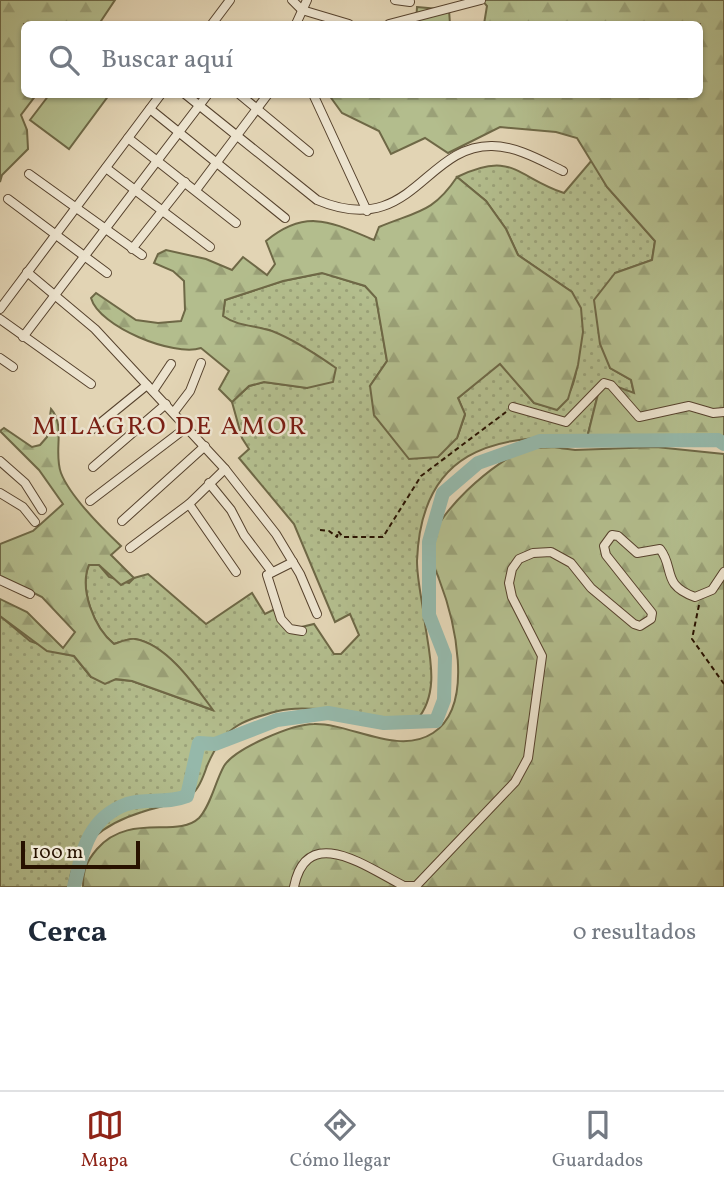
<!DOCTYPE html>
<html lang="es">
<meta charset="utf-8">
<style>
:root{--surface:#fff;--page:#f6f6f7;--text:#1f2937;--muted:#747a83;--line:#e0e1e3;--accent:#8f2418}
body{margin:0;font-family:Vollkorn,serif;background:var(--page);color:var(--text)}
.scale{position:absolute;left:21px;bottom:18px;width:119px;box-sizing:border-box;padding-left:7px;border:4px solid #281200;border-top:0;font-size:19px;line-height:24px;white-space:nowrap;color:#281200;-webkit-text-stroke:5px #ece3ce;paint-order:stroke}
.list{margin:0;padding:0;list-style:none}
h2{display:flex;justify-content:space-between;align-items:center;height:91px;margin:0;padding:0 28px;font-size:30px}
h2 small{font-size:23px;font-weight:400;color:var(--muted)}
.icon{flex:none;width:38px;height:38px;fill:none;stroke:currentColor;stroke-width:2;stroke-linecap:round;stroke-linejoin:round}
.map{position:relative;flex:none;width:724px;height:887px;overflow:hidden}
.search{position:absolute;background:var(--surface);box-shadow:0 2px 5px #0004;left:21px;right:21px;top:21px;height:77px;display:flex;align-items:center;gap:18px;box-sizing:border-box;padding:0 24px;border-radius:10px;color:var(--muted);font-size:26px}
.sheet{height:203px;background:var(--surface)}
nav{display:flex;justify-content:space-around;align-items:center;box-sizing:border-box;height:98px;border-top:2px solid var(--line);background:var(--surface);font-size:19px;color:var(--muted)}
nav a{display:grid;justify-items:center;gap:4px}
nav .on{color:var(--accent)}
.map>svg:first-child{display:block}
.green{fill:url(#green-dots);stroke:#6e6846;stroke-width:2}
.forest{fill:url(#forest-firs);stroke:#6e6846;stroke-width:2}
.pitch{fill:#b3bd8d;stroke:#6e6846;stroke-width:2}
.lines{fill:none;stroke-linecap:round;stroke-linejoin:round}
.river{stroke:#95b8aa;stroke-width:14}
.minor-casing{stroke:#56422d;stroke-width:10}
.path{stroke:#281200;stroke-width:2;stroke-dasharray:5 3.5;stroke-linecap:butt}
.minor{stroke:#ece3ce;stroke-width:8}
.labels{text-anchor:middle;stroke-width:5;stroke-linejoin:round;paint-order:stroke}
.neighbourhood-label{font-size:26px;letter-spacing:2px;fill:#7a1f14;stroke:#ece3ce}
</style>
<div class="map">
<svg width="724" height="887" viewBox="0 0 724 887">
<defs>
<pattern id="green-dots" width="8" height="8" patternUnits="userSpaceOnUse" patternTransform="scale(1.75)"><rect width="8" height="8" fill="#b3bd8d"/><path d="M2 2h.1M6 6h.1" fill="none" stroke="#9aa178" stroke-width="1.8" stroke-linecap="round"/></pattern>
<pattern id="forest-firs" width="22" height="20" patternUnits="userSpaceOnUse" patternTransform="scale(1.75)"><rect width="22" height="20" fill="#b3bd8d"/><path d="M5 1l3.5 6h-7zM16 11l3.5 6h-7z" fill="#9aa178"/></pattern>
</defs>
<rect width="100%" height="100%" fill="#e2d4b4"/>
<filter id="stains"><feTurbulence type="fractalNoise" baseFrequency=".00286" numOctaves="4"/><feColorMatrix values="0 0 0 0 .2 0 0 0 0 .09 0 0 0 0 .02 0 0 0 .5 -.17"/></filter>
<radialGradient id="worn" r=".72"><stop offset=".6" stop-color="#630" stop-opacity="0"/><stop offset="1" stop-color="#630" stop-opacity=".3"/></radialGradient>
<path class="green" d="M 592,160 L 607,187 L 655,241 L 652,260 L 615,273 L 610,368 L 631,380 L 634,394 L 607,383 L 598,394 L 587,438 C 492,433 421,451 417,561 C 417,581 423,604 425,624 C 430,657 440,694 416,721 C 378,719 310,702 278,711 C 239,721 223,728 207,766 C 204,775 199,789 192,794 C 178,805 158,806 142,812 C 106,823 71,846 69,887 L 0,887 L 0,616 L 30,641 L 74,656 L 91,677 L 132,681 L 212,710 C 195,686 166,644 135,639 C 129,638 120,642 114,644 C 94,628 79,589 89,564 L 99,565 L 109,577 L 129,583 L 134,578 L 148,574 L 206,624 L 252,593 L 265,614 L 277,608 L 289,630 L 314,624 L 334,654 L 341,654 L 359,635 L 350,614 L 335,622 L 294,524 L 239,458 L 249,449 L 242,438 L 232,402 L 249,386 L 264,382 L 307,388 L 315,354 L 269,330 L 235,324 L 223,316 L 225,300 L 283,281 L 323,273 L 365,286 L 376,297 L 387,361 L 370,386 L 457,438 L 465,415 L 458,398 L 500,363 L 534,403 L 557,409 C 588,380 576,331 572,292 L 518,255 L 506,229 L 486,201 L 457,177 C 513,150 516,177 564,193 Z"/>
<g class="forest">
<path d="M 0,0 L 115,0 L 99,24 L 24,24 L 24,94 L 36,95 L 21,115 L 27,130 L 28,149 L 2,175 L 0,182 Z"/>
<path d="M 482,0 L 724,0 L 724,442 L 643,436 L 587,438 L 598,394 L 607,383 L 634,393 L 631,380 L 610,368 L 600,344 L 594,300 L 615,273 L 652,260 L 655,241 L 607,187 L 577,138 L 556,132 L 500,127 L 448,153 L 425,138 L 391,154 L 379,131 L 342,113 L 329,95 L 700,94 L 700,24 L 484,24 L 487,6 Z"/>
<path d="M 417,7 L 449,10 L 450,24 L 416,24 Z"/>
<path d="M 457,177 L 486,201 L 506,229 L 518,255 L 572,292 L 581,308 L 583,332 L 578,365 L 568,399 L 557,410 L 534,403 L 500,364 L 458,398 L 465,414 L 457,438 L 438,457 L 409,459 L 374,415 L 370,386 L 387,361 L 376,298 L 365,286 L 322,273 L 283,281 L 225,300 L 223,316 C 239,327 255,325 272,331 C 295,340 316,354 336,368 L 333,382 L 307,388 L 264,382 L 249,386 L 232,402 L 219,389 L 229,371 L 201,348 C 174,357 99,327 91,298 L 96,293 L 136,320 L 158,323 L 181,321 L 185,310 L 184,281 L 173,271 L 154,263 L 158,254 L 166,250 L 206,259 L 232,270 L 243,257 L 267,275 L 275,264 L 266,241 C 306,208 331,222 374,240 L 379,227 C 417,211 433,213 457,177 Z"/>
<path d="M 51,409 C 66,426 53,452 61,473 C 70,496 103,529 121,546 L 111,555 L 134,578 L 121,585 L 99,565 L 89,565 C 79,589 94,628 114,644 C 120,642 129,638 135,639 C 167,644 196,687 213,710 L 132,681 L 116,679 L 105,684 L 91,677 L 74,656 L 47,651 L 0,616 L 0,599 L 27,612 L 63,648 L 75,632 L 42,597 L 0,576 L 0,544 L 33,531 L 63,504 L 39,470 L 0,431 L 4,428 L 32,447 L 40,445 L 47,437 Z"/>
<path d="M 553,447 L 575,450 L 656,447 L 724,454 L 724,887 L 83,887 C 83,870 86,862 97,849 C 129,812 177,839 199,818 C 211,805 215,782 224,766 C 235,748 293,724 314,724 C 350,723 398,756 433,733 C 476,705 454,618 439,579 C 436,569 428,559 429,549 C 432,515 496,459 527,449 C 535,447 545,448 553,447 Z"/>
</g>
<path class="pitch" d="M 49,95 L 49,94 L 109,95 L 69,149 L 30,120 Z"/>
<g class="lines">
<path class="river" d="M 74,887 C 82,852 88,818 127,804 C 146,798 167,804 187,796 L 199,743 L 215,744 L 277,720 L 328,713 L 384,723 L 436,721 L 444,700 L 445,656 L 429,615 L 429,542 L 443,493 L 478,463 L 540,441 L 718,440 L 724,444"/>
<defs>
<g id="minor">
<path d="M 292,0 L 302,10 L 349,24"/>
<path d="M 395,0 L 410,2"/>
<path d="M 212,24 L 230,0"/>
<path d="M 296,24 L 307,0"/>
<path d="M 389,24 L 481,0"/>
<path d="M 185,94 L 317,200 C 412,240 424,145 492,146 C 516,146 542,161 563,171"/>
<path d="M 239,94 L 309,152"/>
<path d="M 313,94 L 367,211"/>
<path d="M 150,109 L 285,218"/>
<path d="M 128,138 L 236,223"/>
<path d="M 106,168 L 210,247"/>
<path d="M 29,174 L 142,255"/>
<path d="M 196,190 L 268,94"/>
<path d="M 8,199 L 107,273"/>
<path d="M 132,249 L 185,182"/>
<path d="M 27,272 L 95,329 L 225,469 L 276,534 L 300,574 L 317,614"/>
<path d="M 0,309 L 161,94"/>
<path d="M 0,319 L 91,384"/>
<path d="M 23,337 L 208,94"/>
<path d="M 0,358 L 13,367"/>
<path d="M 153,391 L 171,364"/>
<path d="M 513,407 L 566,422 L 604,383 L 611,385 L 639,417 L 689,406 L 713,413 L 724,412"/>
<path d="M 174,412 L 190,391 L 201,363"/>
<path d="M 93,429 L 147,385"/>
<path d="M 0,461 L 25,483 L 42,510"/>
<path d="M 93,467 L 166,404"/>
<path d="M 209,483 L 231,510 L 244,535 L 272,572"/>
<path d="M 0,493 L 23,507 L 35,522"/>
<path d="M 90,501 L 187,427"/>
<path d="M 189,504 L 236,572"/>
<path d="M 122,521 L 205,446"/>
<path d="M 130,548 L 189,504 L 225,469"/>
<path d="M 293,562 L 267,575 L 281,619 L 290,629 L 302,631"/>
<path d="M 0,580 L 30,594"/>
<path d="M 294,887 C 307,821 369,869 404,886 L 416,886 L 515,782 L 528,758 L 542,656 L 512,597 L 509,583 L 512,569 L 519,559 L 533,553 L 551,552 L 571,563 L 591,588 L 634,624 L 640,626 L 651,619 L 652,613 L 606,555 L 604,546 L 612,535 L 618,536 L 637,553 L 660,549 C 675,568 661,585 695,597 L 712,590 L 724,572"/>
</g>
</defs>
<use href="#minor" class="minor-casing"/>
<g class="path">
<path d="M 320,530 L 329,531 L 337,537 L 338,531 L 343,537 L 383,537 L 421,476 L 506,412"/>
<path d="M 699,605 L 692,639 L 724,684"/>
</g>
<use href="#minor" class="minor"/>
</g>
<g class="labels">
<g class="neighbourhood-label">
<text x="170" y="434">MILAGRO DE AMOR</text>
</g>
</g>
<rect width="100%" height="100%" filter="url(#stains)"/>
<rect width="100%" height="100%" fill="url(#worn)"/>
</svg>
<div class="scale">100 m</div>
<div class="search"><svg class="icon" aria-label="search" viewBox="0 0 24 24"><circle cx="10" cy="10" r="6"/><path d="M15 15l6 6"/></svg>Buscar aquí</div>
</div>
<section class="sheet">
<h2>Cerca<small>0 resultados</small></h2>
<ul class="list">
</ul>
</section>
<nav>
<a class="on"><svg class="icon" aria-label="map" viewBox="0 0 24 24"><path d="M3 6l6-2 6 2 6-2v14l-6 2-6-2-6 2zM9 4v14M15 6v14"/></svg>Mapa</a>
<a><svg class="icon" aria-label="directions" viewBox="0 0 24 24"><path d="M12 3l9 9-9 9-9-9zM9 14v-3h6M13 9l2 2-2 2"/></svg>Cómo llegar</a>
<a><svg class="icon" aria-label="saved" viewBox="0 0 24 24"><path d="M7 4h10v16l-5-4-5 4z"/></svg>Guardados</a>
</nav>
